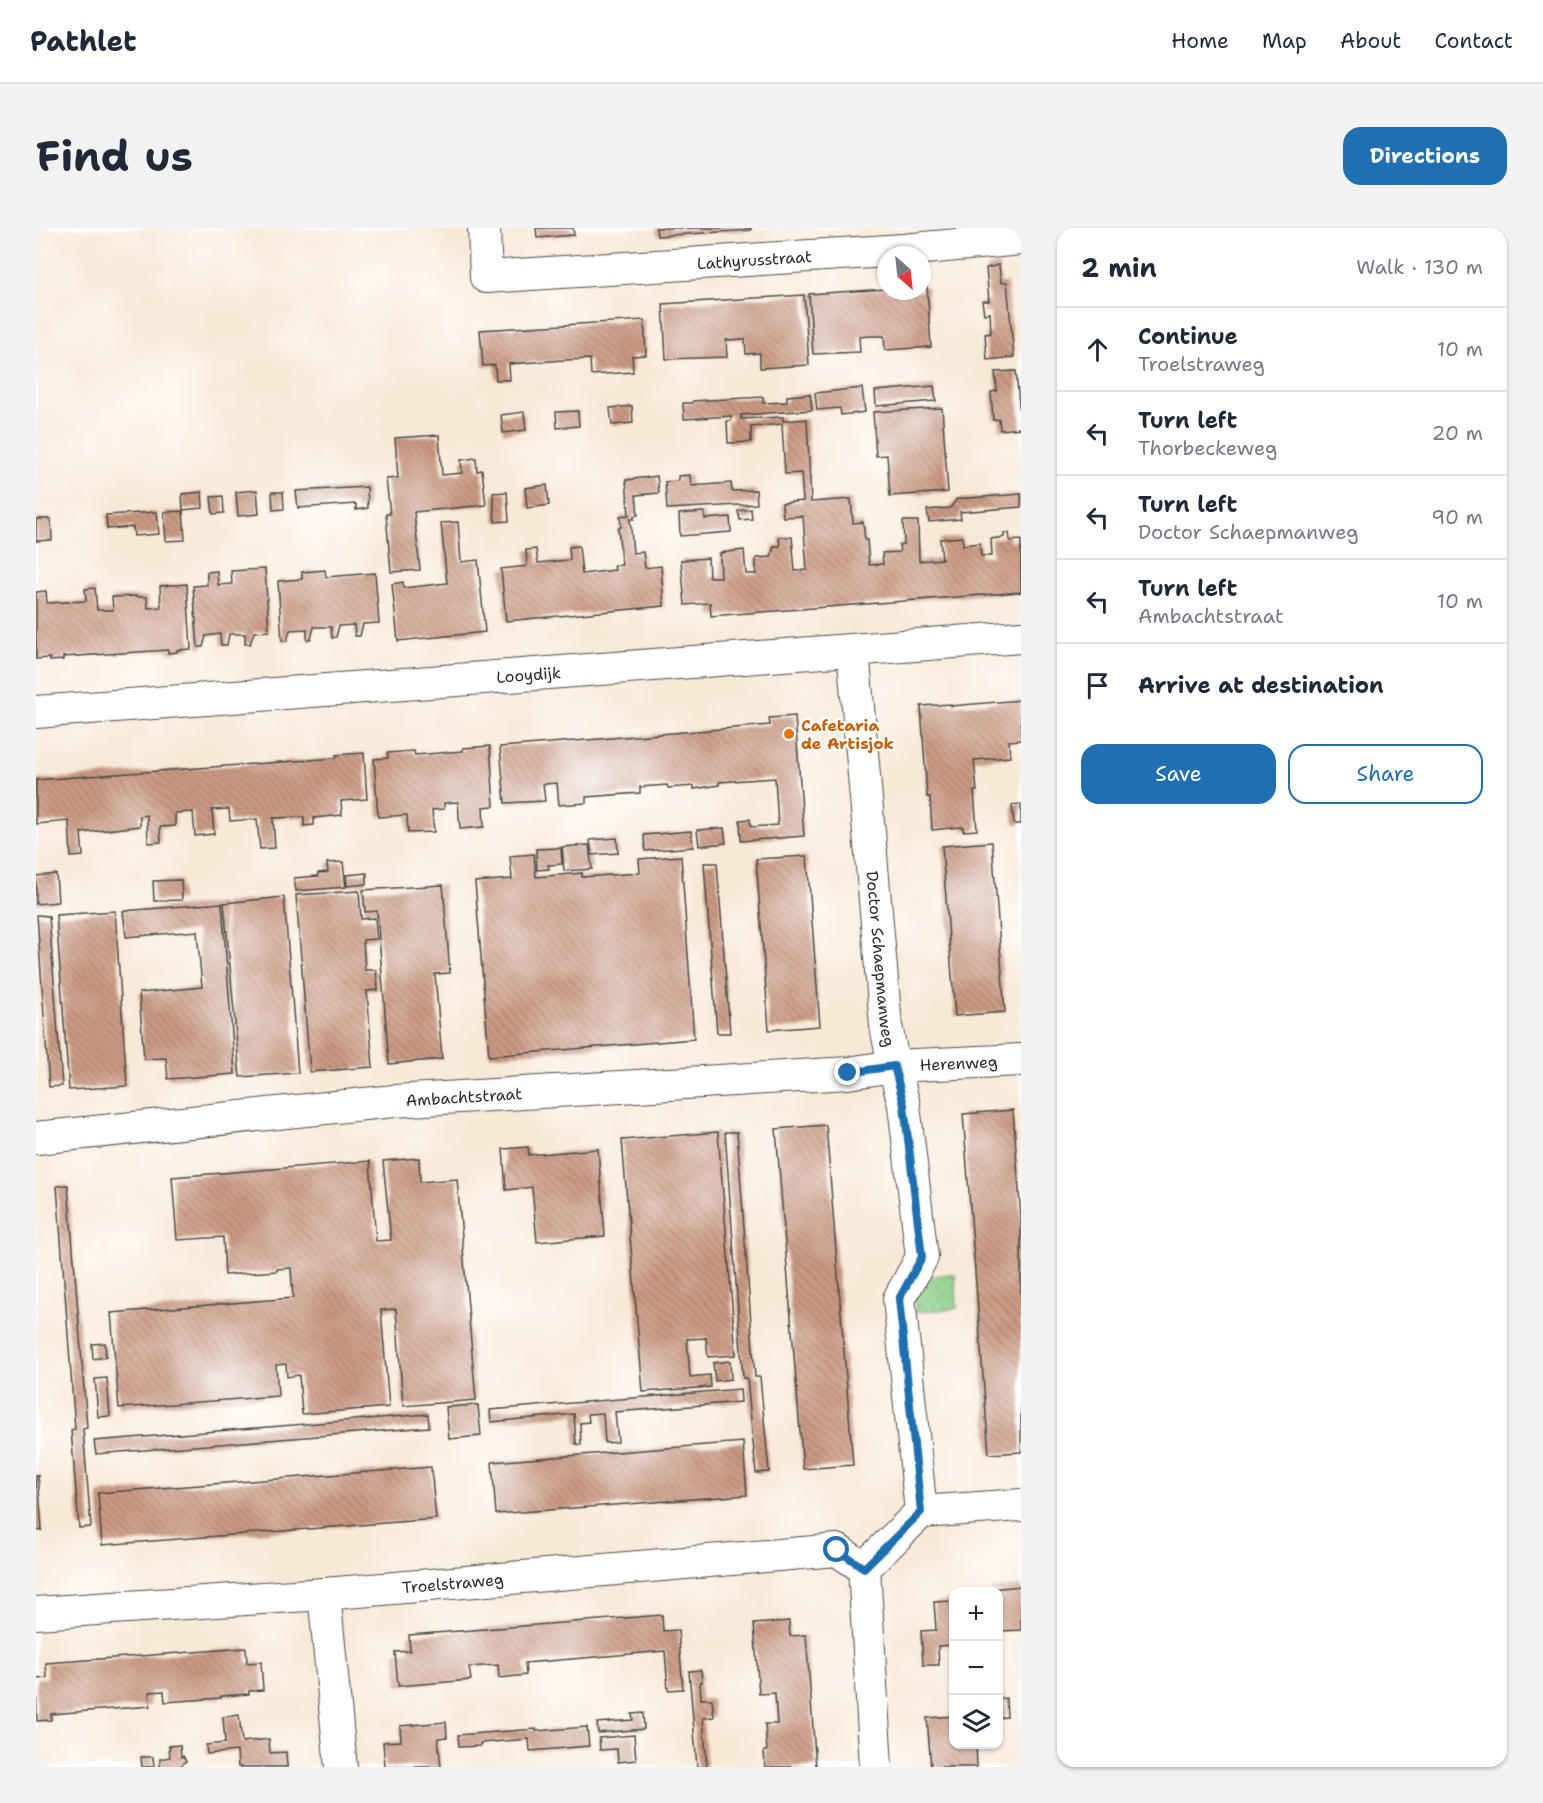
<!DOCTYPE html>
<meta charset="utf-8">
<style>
:root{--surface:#fff;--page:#f2f2f3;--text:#1f2937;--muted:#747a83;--line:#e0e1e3;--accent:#1f6fb2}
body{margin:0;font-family:"Shantell Sans",sans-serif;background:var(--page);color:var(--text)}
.controls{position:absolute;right:18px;bottom:18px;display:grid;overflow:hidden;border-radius:12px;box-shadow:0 2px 4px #0004}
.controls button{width:54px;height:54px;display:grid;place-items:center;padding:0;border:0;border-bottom:2px solid var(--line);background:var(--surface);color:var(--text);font:30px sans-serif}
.compass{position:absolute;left:841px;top:18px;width:54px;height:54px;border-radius:50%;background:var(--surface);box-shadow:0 2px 4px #0004;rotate:153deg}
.stop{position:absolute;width:18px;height:18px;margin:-14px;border:4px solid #1f6fb2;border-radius:50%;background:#fff}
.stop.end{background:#1f6fb2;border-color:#fff;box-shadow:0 2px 6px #0008}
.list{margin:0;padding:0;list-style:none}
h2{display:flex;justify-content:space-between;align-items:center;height:78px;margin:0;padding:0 24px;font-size:26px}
h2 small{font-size:20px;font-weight:400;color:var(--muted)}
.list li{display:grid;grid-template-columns:39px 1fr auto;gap:18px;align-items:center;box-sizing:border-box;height:84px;padding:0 24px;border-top:2px solid var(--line)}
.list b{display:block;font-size:22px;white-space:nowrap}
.list p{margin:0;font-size:20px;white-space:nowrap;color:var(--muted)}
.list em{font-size:20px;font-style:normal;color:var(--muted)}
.actions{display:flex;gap:12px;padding:18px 24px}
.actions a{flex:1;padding:14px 0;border:2px solid var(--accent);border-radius:18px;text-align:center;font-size:21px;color:var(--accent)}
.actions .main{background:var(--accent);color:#fff}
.icon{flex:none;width:33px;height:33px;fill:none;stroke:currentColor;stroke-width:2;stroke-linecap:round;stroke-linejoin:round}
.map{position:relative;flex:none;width:985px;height:1539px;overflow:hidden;border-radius:18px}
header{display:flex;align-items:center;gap:36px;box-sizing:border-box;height:84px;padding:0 30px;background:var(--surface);border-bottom:2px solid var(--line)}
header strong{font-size:28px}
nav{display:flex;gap:33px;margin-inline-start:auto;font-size:21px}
.intro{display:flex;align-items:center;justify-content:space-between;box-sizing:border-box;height:144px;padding:0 36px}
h1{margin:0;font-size:42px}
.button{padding:15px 27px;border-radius:18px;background:var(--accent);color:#fff;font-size:21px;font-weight:700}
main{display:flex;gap:36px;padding:0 36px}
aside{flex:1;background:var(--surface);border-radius:18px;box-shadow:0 2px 4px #0004}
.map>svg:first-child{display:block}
.park{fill:url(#park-dots);stroke:#5c7e5a;stroke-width:1.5}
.building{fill:url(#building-back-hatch)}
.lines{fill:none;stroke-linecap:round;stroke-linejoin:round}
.minor-casing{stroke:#4a4845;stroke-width:34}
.minor{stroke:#fff;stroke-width:32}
.route{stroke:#1f6fb2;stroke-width:8}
.food-dot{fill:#e8710a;stroke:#fff;stroke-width:2}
.labels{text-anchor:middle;stroke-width:4.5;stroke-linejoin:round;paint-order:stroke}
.street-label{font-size:16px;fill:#2b2b2b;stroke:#fff}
.food-label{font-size:16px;font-weight:bold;fill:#c56008;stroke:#fff;text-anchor:start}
</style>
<header>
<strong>Pathlet</strong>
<nav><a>Home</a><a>Map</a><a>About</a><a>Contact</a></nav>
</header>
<div class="intro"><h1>Find us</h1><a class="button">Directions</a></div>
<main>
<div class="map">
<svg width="985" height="1539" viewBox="0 0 985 1539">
<defs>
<pattern id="park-dots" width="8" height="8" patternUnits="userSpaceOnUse" patternTransform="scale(1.5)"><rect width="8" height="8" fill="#8ed18a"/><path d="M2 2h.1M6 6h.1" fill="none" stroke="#74aa71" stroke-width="1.8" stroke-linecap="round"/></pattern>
<pattern id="building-back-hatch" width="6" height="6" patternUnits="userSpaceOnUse" patternTransform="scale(1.5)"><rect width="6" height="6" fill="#cb9a83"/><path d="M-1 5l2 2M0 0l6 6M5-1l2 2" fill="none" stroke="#a57e6b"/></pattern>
</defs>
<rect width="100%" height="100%" fill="#fff"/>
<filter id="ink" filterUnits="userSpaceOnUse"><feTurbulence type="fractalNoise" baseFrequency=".0167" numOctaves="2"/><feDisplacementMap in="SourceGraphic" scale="12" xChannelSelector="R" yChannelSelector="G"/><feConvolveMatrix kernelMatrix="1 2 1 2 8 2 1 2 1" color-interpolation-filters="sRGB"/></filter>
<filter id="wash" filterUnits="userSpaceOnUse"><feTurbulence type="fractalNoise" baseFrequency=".008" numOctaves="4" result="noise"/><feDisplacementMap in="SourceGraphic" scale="24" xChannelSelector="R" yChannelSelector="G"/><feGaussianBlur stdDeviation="1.35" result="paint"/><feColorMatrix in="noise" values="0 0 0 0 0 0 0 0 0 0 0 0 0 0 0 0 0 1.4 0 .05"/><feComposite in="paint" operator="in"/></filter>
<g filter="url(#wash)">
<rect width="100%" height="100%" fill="#f8e9d7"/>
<path class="park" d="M 919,1046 L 921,1080 L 879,1084 C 879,1078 878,1071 879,1065 C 881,1047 906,1047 919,1046 Z"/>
<g id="blocks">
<g class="building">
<path d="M 500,0 L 537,0 L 538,7 L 501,10 Z"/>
<path d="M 620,0 L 715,0 L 715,2 L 621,8 Z"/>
<path d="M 963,37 L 965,55 L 971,54 L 978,129 L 951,132 L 949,106 L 955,105 L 954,85 L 948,86 L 946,73 L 953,73 L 950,40 Z"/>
<path d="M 891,58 L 895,119 L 849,122 L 848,108 L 833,108 L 823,109 L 824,124 L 777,126 L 773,66 L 850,61 L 850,63 L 886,63 L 886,59 Z"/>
<path d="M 768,67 L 773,137 L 724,140 L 724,125 L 710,126 L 709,111 L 690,112 L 691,129 L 630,131 L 627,76 Z"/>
<path d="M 608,92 L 610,127 L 596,128 L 597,144 L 555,147 L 554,131 L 528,132 L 473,136 L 474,152 L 460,152 L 459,137 L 447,138 L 444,102 Z"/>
<path d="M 980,143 L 985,200 L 964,202 L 963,191 L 957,192 L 955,164 L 961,163 L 959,144 Z"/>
<path d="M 898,158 L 900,173 L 840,178 L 839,163 Z"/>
<path d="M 826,160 L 829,184 L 805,187 L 804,180 L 781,182 L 779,165 Z"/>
<path d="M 774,166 L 776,182 L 705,187 L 705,191 L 747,189 L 747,193 L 771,191 L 775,274 L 815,271 L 817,295 L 827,294 L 829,312 L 831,312 L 833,337 L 847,336 L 846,325 L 864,324 L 863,317 L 868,316 L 867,293 L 882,293 L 883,333 L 906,331 L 904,311 L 926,309 L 927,317 L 944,315 L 945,328 L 956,328 L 955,311 L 968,309 L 968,305 L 973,305 L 974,313 L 985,312 L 985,364 L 675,388 L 674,375 L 649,377 L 645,332 L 672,330 L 673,349 L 685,349 L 684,325 L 708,322 L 710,346 L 720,346 L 720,330 L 735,329 L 738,318 L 744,318 L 743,309 L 756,309 L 759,343 L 771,342 L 767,288 L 747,289 L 746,275 L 767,273 L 765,245 L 749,246 L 746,196 L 715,199 L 715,214 L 692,215 L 691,193 L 695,193 L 695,188 L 648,191 L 647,175 L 656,175 L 657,173 L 727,169 L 727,175 L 751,174 L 751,168 Z"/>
<path d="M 596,178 L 597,195 L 576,197 L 574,180 Z"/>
<path d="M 906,180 L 912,264 L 854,268 L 851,227 L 840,228 L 837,184 Z"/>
<path d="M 542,183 L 543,198 L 521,200 L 520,184 Z"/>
<path d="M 488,184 L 490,202 L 467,205 L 465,187 Z"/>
<path d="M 403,207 L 406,247 L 426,245 L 425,232 L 440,230 L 441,243 L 446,242 L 450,277 L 378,284 L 384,342 L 355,344 L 350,286 L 354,286 L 350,251 L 362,250 L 359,210 Z"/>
<path d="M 654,247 L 655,258 L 695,255 L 696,263 L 720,262 L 721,276 L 631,281 L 629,254 L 642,253 L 642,248 Z"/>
<path d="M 621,248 L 623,265 L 600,267 L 602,287 L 598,288 L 598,291 L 594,291 L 597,325 L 607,324 L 609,340 L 625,338 L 628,378 L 470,393 L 465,341 L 491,338 L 490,322 L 500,321 L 502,335 L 534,332 L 533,319 L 543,318 L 546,346 L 579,342 L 578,337 L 586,337 L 582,300 L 585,299 L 584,288 L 593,287 L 590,252 Z"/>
<path d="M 511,257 L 513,277 L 491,280 L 489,260 Z"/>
<path d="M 331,259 L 332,280 L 320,282 L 320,276 L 262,280 L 260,263 Z"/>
<path d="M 221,262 L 223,286 L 202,288 L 200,264 Z"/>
<path d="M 166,264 L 167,280 L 147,282 L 146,266 Z"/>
<path d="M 236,264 L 247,264 L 248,281 L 237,282 Z"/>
<path d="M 471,264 L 473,293 L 459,294 L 457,265 Z"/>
<path d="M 985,266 L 985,279 L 924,284 L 925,291 L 893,294 L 891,282 L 914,280 L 921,271 Z"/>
<path d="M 187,268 L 188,285 L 177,286 L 175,269 Z"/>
<path d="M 715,281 L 716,291 L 704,292 L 702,283 Z"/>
<path d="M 147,283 L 149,312 L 130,313 L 128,284 Z"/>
<path d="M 121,284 L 123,306 L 98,308 L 97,299 L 71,301 L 70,287 Z"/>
<path d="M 668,284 L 669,291 L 694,289 L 695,304 L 644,308 L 643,286 Z"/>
<path d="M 0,291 L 15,291 L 16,312 L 0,313 Z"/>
<path d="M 422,294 L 425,334 L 442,332 L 449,404 L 362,413 L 356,356 L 367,354 L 368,360 L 411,355 L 405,295 Z"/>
<path d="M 229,341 L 233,403 L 218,404 L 214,416 L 209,416 L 209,406 L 193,406 L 191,417 L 185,417 L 184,406 L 170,408 L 167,419 L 162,419 L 157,358 L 171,357 L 171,344 L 181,343 L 182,357 L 196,356 L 195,343 Z"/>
<path d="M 289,342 L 290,349 L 339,345 L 343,395 L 327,396 L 324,408 L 319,408 L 318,397 L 303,398 L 300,409 L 296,410 L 295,399 L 278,399 L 275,411 L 271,412 L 271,401 L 254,402 L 251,413 L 246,413 L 242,353 L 266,351 L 266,344 Z"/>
<path d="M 151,356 L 155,421 L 141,422 L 141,424 L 132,425 L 132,422 L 27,429 L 27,432 L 14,433 L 14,430 L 0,431 L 0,364 L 10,363 L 11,375 L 50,373 L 49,361 L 59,360 L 61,382 L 77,382 L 76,369 L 100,368 L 100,369 L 111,369 L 112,380 L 125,379 L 124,358 Z"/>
<path d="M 985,472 L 985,512 L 973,513 L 974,529 L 938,532 L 941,563 L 938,563 L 941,602 L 927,603 L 927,599 L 925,599 L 896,602 L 894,569 L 891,569 L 885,478 L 915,476 L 915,478 Z"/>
<path d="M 759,488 L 768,608 L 705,613 L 704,592 L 714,591 L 715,599 L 742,597 L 739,550 L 683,554 L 683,557 L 658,561 L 658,558 L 632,560 L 631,557 L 604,559 L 604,565 L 550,569 L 550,575 L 523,577 L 521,555 L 507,556 L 509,573 L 469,575 L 464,519 L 734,497 L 733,490 Z"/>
<path d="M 454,518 L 458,578 L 447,579 L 448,599 L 424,601 L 422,574 L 408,575 L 408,581 L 396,582 L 398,604 L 372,605 L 371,587 L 342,589 L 338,531 L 352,530 L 351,525 L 378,523 L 379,527 L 427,523 L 427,520 Z"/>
<path d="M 328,525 L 331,571 L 305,573 L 306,587 L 278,590 L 278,597 L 268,598 L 268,589 L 237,590 L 239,620 L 224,621 L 221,591 L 194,593 L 193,581 L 176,582 L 178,606 L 159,608 L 157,584 L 139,585 L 139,598 L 124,599 L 125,614 L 112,615 L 111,587 L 104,588 L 104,598 L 45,605 L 47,628 L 35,629 L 33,593 L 0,596 L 0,552 L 300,530 L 300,527 Z"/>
<path d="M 985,576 L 985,596 L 978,596 L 976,577 Z"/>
<path d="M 688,600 L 690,615 L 663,618 L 661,602 Z"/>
<path d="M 655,603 L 657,619 L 609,623 L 608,607 Z"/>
<path d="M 581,610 L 582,625 L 556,627 L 554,612 Z"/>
<path d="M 956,614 L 969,784 L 919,788 L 906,618 Z"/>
<path d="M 553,617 L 556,641 L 528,643 L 526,619 Z"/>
<path d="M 525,620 L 526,636 L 512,637 L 513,641 L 501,642 L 500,621 Z"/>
<path d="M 498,626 L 500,649 L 546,645 L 546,649 L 604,645 L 603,631 L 645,628 L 658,811 L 453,828 L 439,654 L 476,651 L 474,628 Z"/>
<path d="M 771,628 L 784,798 L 733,802 L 720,631 Z"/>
<path d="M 307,634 L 310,659 L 260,663 L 258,650 L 282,648 L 282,645 L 292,644 L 291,635 Z"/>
<path d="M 668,635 L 681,635 L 694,805 L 681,805 Z"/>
<path d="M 331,645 L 331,656 L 311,658 L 310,647 Z"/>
<path d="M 20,646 L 22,674 L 0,676 L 0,648 Z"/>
<path d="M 145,652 L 146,672 L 118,673 L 117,653 Z"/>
<path d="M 407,657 L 414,745 L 399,746 L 406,831 L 353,836 L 341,683 L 329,684 L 327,662 Z"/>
<path d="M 323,663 L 325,691 L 339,690 L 341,711 L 327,712 L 329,742 L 340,742 L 342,762 L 331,763 L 337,839 L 274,844 L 260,667 Z"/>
<path d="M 248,669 L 262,845 L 204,849 L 188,675 Z"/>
<path d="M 186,675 L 199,846 L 132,851 L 130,830 L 108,831 L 103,765 L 166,759 L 161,703 L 90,709 L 87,683 Z"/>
<path d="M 79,683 L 91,858 L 33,862 L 20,687 Z"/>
<path d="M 1,687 L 13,688 L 26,858 L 13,859 Z"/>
<path d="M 977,882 L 985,990 L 985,1224 L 953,1226 L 927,886 Z"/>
<path d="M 790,897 L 817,1237 L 767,1241 L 740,901 Z"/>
<path d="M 682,904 L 700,1127 L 672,1129 L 670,1110 L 651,1111 L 654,1149 L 674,1147 L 675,1159 L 607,1164 L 586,912 Z"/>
<path d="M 689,904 L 701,904 L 719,1149 L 724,1149 L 733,1244 L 720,1245 L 711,1150 L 707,1150 Z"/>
<path d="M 492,919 L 493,927 L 562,921 L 569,1008 L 501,1014 L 496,959 L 470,962 L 467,921 Z"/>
<path d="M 383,930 L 384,954 L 421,951 L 440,1172 L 367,1178 L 360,1081 L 345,1082 L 353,1179 L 266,1186 L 263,1147 L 251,1149 L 250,1136 L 240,1137 L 242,1168 L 83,1180 L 75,1085 L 257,1070 L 255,1040 L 241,1041 L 241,1043 L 189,1047 L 187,1009 L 141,1012 L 136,949 L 334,933 L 340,1013 L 355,1012 L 347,933 Z"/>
<path d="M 32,957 L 50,1186 L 51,1200 L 47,1201 L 55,1299 L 43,1300 L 35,1202 L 39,1201 L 38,1187 L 21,958 Z"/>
<path d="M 69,1115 L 70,1129 L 57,1131 L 56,1116 Z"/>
<path d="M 694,1133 L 695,1151 L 679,1153 L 677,1135 Z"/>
<path d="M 71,1150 L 74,1188 L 62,1189 L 59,1151 Z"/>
<path d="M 704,1161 L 705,1174 L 579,1184 L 582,1214 L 569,1215 L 567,1185 L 552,1186 L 553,1194 L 544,1195 L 545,1217 L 540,1216 L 538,1186 L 455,1194 L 454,1182 Z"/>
<path d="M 442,1177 L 445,1208 L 413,1211 L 410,1179 Z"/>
<path d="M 392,1186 L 393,1199 L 60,1226 L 58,1213 Z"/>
<path d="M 707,1214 L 711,1267 L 460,1286 L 456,1234 Z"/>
<path d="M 395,1239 L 400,1291 L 66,1317 L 62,1265 Z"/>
<path d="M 0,1247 L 2,1247 L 6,1302 L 0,1303 Z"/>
<path d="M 985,1358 L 985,1402 L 963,1403 L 963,1364 L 955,1364 L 955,1361 Z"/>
<path d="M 918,1373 L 918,1417 L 902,1418 L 903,1437 L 887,1437 L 885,1403 L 900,1402 L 898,1374 Z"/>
<path d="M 626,1387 L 627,1403 L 642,1402 L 647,1461 L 632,1462 L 629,1423 L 489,1435 L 490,1447 L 463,1450 L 462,1437 L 433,1439 L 435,1452 L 362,1458 L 359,1424 L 374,1423 L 373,1407 Z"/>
<path d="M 753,1393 L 754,1408 L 770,1407 L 780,1539 L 729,1539 L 728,1523 L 731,1523 L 729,1496 L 741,1496 L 739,1467 L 739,1465 L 723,1466 L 718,1396 Z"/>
<path d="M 210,1420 L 211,1435 L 225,1434 L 227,1462 L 213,1463 L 213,1466 L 185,1468 L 185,1470 L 129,1474 L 128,1463 L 113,1464 L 114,1478 L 15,1486 L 15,1492 L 1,1493 L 0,1451 L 11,1450 L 10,1435 Z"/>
<path d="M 665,1442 L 666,1454 L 664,1454 L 665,1471 L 676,1471 L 678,1489 L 667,1490 L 671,1539 L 661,1539 L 653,1443 Z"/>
<path d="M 970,1470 L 971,1489 L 963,1490 L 963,1471 Z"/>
<path d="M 607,1485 L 608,1501 L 562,1505 L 561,1495 L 597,1492 L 596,1486 Z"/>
<path d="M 203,1487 L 206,1514 L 233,1511 L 234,1525 L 250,1524 L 251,1539 L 202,1539 L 201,1523 L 171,1526 L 170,1517 L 189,1515 L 187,1489 Z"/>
<path d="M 918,1488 L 918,1516 L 940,1516 L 941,1539 L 895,1539 L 891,1490 Z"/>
<path d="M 410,1494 L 411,1509 L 402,1510 L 405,1539 L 349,1539 L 347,1514 L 365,1513 L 364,1498 Z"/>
<path d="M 551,1499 L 553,1518 L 494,1523 L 493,1511 L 445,1515 L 444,1515 L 444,1518 L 423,1519 L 422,1507 L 500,1501 L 500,1503 Z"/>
<path d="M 598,1507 L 600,1532 L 582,1534 L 581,1521 L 564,1522 L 563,1510 Z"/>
<path d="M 144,1517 L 145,1529 L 147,1528 L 150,1533 L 143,1539 L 124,1539 L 124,1531 L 134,1529 L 133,1518 Z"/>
<path d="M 105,1529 L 117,1529 L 118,1539 L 106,1539 Z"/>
</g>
</g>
</g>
<g filter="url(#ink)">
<use href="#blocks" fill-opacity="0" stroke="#4a4845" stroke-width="1.5"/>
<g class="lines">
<defs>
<g id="minor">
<path id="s1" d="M 448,0 L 450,49 L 867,22 L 985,11"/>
<path id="s2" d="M 817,422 L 850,798 L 858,838 L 868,877 L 886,1029 L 863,1071 L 885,1284"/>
<path id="s3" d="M 0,484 L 985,409"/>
<path id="s4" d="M 0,910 L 358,873 L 812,845 L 858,838 L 985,832"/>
<path d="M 885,1284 L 985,1277"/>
<path d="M 828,1340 L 840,1539"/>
<path d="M 828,1340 L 885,1284"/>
<path d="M 288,1366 L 305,1539"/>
<path id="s5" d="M 0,1385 L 288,1366 L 801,1322 L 828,1340"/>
</g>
</defs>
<use href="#minor" class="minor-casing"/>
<use href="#minor" class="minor"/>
</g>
</g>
<g class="lines" filter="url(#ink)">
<path class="route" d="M 801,1322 L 828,1340 L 885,1284 L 863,1071 L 886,1029 L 868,877 L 858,838 L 812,845"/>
</g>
<circle class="food-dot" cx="753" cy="506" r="6"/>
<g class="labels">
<g class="street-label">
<text dy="6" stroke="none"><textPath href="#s1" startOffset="318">Lathyrusstraat</textPath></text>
<text dy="6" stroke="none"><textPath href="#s3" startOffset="494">Looydijk</textPath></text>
<text dy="6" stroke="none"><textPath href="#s2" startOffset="310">Doctor Schaepmanweg</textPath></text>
<text dy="6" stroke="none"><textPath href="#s4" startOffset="926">Herenweg</textPath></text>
<text dy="6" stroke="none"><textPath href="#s4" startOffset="430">Ambachtstraat</textPath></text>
<text dy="6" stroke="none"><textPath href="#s5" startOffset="418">Troelstraweg</textPath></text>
</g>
<g class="food-label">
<text x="765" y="503">Cafetaria<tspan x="765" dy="18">de Artisjok</tspan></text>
</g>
</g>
</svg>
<div class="controls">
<button>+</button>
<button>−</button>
<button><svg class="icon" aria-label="layers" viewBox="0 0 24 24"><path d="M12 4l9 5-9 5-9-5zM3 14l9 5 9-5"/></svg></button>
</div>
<svg class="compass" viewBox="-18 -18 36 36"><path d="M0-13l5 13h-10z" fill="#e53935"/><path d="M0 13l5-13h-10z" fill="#747a83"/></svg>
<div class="stop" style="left:801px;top:1322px"></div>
<div class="stop end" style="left:812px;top:845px"></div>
</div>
<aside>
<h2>2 min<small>Walk · 130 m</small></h2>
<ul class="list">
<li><svg class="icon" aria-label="ahead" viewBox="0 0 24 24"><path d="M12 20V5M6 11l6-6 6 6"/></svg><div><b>Continue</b><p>Troelstraweg</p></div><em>10 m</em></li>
<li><svg class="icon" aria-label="left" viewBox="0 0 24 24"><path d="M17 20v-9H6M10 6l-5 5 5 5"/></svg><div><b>Turn left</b><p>Thorbeckeweg</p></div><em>20 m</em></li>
<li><svg class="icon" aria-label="left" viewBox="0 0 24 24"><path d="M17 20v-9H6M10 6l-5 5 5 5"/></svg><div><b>Turn left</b><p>Doctor Schaepmanweg</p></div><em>90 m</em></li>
<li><svg class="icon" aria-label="left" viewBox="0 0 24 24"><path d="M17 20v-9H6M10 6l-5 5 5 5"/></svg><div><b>Turn left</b><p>Ambachtstraat</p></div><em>10 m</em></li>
<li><svg class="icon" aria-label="arrive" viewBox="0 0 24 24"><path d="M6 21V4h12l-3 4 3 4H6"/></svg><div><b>Arrive at destination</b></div></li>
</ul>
<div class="actions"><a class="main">Save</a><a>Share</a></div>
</aside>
</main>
